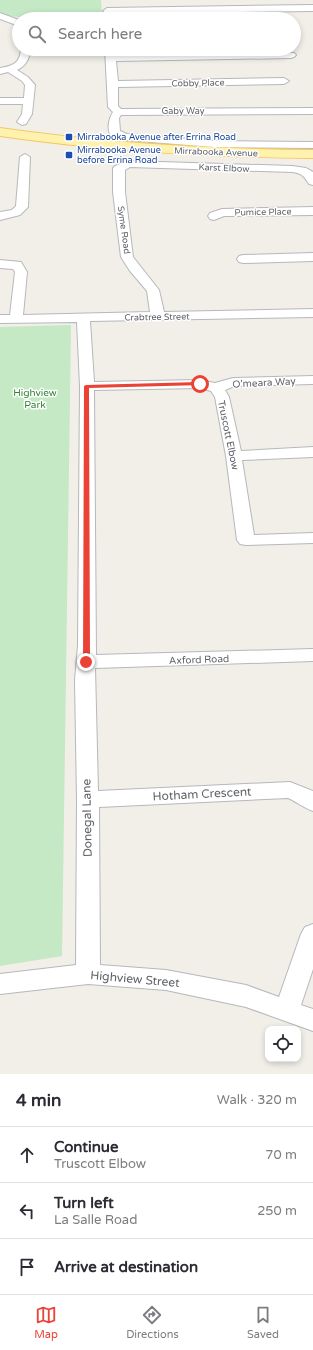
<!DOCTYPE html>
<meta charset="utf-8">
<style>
:root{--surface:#fff;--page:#f7f7f7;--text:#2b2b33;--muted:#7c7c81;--line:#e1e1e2;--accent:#ea4335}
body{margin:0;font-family:"Varela Round",sans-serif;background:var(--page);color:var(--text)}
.controls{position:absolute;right:12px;bottom:12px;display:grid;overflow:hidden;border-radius:8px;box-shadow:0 2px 6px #0003}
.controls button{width:36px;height:36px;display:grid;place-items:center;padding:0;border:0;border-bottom:1px solid var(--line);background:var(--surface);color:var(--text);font:20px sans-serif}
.stop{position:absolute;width:12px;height:12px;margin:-9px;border:3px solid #ea4335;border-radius:50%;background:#fff}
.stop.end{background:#ea4335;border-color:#fff;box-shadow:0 1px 4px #0008}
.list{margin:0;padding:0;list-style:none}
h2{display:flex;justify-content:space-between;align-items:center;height:52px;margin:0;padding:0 16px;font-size:17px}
h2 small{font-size:13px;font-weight:400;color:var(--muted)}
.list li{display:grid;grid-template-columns:26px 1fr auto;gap:12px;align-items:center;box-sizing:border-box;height:56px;padding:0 16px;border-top:1px solid var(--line)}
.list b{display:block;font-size:15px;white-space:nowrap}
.list p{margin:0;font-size:13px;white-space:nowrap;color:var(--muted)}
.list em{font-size:13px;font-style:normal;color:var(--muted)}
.icon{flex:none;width:22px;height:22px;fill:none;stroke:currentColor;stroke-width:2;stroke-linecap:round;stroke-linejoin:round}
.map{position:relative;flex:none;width:313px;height:1074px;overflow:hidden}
.search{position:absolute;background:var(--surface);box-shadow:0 2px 6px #0003;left:12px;right:12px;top:12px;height:44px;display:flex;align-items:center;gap:10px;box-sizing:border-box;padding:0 14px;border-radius:22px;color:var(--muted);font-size:15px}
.sheet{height:220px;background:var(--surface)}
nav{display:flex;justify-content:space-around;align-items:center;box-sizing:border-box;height:56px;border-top:1px solid var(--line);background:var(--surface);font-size:11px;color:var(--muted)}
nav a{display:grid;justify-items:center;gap:2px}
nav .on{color:var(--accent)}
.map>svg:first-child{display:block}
.green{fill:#c5e8c5}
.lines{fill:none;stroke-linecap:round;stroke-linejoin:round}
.minor-casing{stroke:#b5b8bc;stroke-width:2}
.major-casing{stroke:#f2c960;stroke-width:2}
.minor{fill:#fff;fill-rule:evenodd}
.major{fill:#fff2af;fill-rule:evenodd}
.route{fill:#ea4335}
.transit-dot{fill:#1a4fb4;stroke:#fff;stroke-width:1.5}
.labels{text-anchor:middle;stroke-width:3;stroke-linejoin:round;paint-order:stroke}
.far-street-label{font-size:9px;fill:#5f6368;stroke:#fff}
.far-transit-label{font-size:9px;fill:#164399;stroke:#fff;text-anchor:start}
.street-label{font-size:10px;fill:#5f6368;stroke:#fff}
.park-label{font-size:10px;fill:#348238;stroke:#fff}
.near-street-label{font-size:12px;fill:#5f6368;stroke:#fff}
</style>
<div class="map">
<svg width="313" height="1074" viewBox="0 0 313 1074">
<rect width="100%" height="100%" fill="#f1efe8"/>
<g class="green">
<path d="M 0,0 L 101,0 L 102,17 C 68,21 33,21 0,14 Z"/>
<path d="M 71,325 L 62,956 L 0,966 L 0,327 Z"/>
</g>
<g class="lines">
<defs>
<g id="minor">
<path d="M 313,5 L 313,11 L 107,14 L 103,11 L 107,8 Z"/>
<path d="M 0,13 L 19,20 L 19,26 L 0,19 Z"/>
<path d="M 21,49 L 31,49 C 29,59 26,66 17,70 L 28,77 L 35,85 L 32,114 L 26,124 L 22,125 L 17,122 L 22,114 L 23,104 L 0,104 L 0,98 L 24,98 L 25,85 L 22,81 L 8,72 L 0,74 L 0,68 C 13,66 20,63 21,49 Z"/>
<path d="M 105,49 L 115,49 L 115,55 L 294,53 L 296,55 L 294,57 L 291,58 L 116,61 L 118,81 L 284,78 L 289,81 L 284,84 L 118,87 L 118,106 L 121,109 L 313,108 L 313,114 L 121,115 L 119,118 L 120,131 L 127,134 L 214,141 L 313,142 L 313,148 L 214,147 L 125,140 C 121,139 113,137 110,134 C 107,128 109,118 113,112 L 108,107 Z"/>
<path d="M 25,154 L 30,157 L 28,207 L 20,215 L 0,220 L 0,212 L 12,210 L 16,206 L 20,157 Z"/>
<path d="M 128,161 L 292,166 L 306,168 L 313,172 L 313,185 L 309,184 C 304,176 302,173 292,172 L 130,167 L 125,170 L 125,192 L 133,257 L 159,290 L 164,312 L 313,309 L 313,317 L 90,321 L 94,382 L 200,380 L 215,383 L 233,378 L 313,376 L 313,384 L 235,386 L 225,390 L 229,397 L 241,451 L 313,447 L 313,457 L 242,460 L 254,535 L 313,533 L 313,543 L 246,545 L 240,544 L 237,540 L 226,456 L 215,397 L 211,391 L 200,388 L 94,390 L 96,655 L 313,649 L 313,661 L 95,668 L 98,791 L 290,782 L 313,791 L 313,811 C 304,808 297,802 288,798 L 99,807 L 100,965 L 166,970 L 246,985 L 279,997 L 301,934 L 305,927 L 313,924 L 313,969 L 301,1005 L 313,1009 L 313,1031 L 246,1007 L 166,990 L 88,984 L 0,994 L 0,974 L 76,965 L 77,800 L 75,680 L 78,645 L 80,386 L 77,322 L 0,323 L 0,315 L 10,315 L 15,272 L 13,269 L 0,268 L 0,260 L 21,262 L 27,272 L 23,315 L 150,312 L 147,291 L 130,271 L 121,257 L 113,192 L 113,168 L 115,166 Z"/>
<path d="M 313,207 L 313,215 L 224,216 L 214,220 L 210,219 L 208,216 L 210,213 L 222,209 Z"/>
<path d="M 313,253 L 313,261 L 243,263 L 239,262 L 237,259 L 239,256 L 243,255 Z"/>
</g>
<path id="major" d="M 0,128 C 104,143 208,149 313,150 L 313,158 C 208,157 104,151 0,136 Z"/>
</defs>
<use href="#minor" class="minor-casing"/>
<use href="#major" class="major-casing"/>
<use href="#minor" class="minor"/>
<use href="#major" class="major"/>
</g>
<path class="route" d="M 200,382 L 202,384 L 202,385 L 89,388 L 90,662 L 88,664 L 83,664 L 84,386 L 86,385 Z"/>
<g class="transit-dot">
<rect x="65" y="133" width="8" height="8" rx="2"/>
<rect x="65" y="151" width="8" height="8" rx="2"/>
</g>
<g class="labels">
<g class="far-street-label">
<text transform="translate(198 83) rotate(-1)" y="3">Cobby Place</text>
<text x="183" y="114">Gaby Way</text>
<text transform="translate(216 152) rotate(2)" y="3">Mirrabooka Avenue</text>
<text transform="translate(224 168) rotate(2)" y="3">Karst Elbow</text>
<text transform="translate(263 212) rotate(-1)" y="3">Pumice Place</text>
<text transform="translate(124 230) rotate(82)" y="3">Syme Road</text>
<text transform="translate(157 317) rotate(-1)" y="3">Crabtree Street</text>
</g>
<g class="far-transit-label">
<text x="77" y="140">Mirrabooka Avenue after Errina Road</text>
<text x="77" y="153">Mirrabooka Avenue<tspan x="77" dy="10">before Errina Road</tspan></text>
</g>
<g class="street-label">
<text transform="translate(264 382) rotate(-3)" y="4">O'meara Way</text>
<text transform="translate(229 435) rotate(78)" y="4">Truscott Elbow</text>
<text transform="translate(199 659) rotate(-2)" y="4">Axford Road</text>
</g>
<g class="park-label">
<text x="35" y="396">Highview<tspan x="35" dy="12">Park</tspan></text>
</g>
<g class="near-street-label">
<text transform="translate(202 794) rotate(-3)" y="4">Hotham Crescent</text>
<text transform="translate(87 818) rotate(-91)" y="4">Donegal Lane</text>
<text transform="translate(135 979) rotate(5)" y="4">Highview Street</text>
</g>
</g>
</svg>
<div class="controls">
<button><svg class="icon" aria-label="locate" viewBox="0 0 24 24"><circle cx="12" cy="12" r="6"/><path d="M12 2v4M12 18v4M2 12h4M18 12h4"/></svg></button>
</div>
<div class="stop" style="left:200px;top:384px"></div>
<div class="stop end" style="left:86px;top:662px"></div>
<div class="search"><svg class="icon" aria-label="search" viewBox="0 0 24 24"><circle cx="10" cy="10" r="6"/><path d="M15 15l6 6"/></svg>Search here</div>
</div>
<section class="sheet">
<h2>4 min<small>Walk · 320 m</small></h2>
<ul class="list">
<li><svg class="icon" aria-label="ahead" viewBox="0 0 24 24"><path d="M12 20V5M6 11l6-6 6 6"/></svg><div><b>Continue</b><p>Truscott Elbow</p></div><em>70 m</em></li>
<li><svg class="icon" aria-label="left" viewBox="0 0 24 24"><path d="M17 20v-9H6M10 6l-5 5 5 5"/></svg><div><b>Turn left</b><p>La Salle Road</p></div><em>250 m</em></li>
<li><svg class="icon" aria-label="arrive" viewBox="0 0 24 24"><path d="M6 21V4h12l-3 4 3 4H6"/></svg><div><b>Arrive at destination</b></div></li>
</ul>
</section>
<nav>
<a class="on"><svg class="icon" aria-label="map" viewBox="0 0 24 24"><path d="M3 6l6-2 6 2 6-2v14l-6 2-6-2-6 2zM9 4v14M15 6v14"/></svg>Map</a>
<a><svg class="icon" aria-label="directions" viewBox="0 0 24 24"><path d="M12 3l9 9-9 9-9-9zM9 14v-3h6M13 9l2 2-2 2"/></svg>Directions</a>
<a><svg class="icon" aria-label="saved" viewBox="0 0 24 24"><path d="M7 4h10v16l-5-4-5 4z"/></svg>Saved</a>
</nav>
